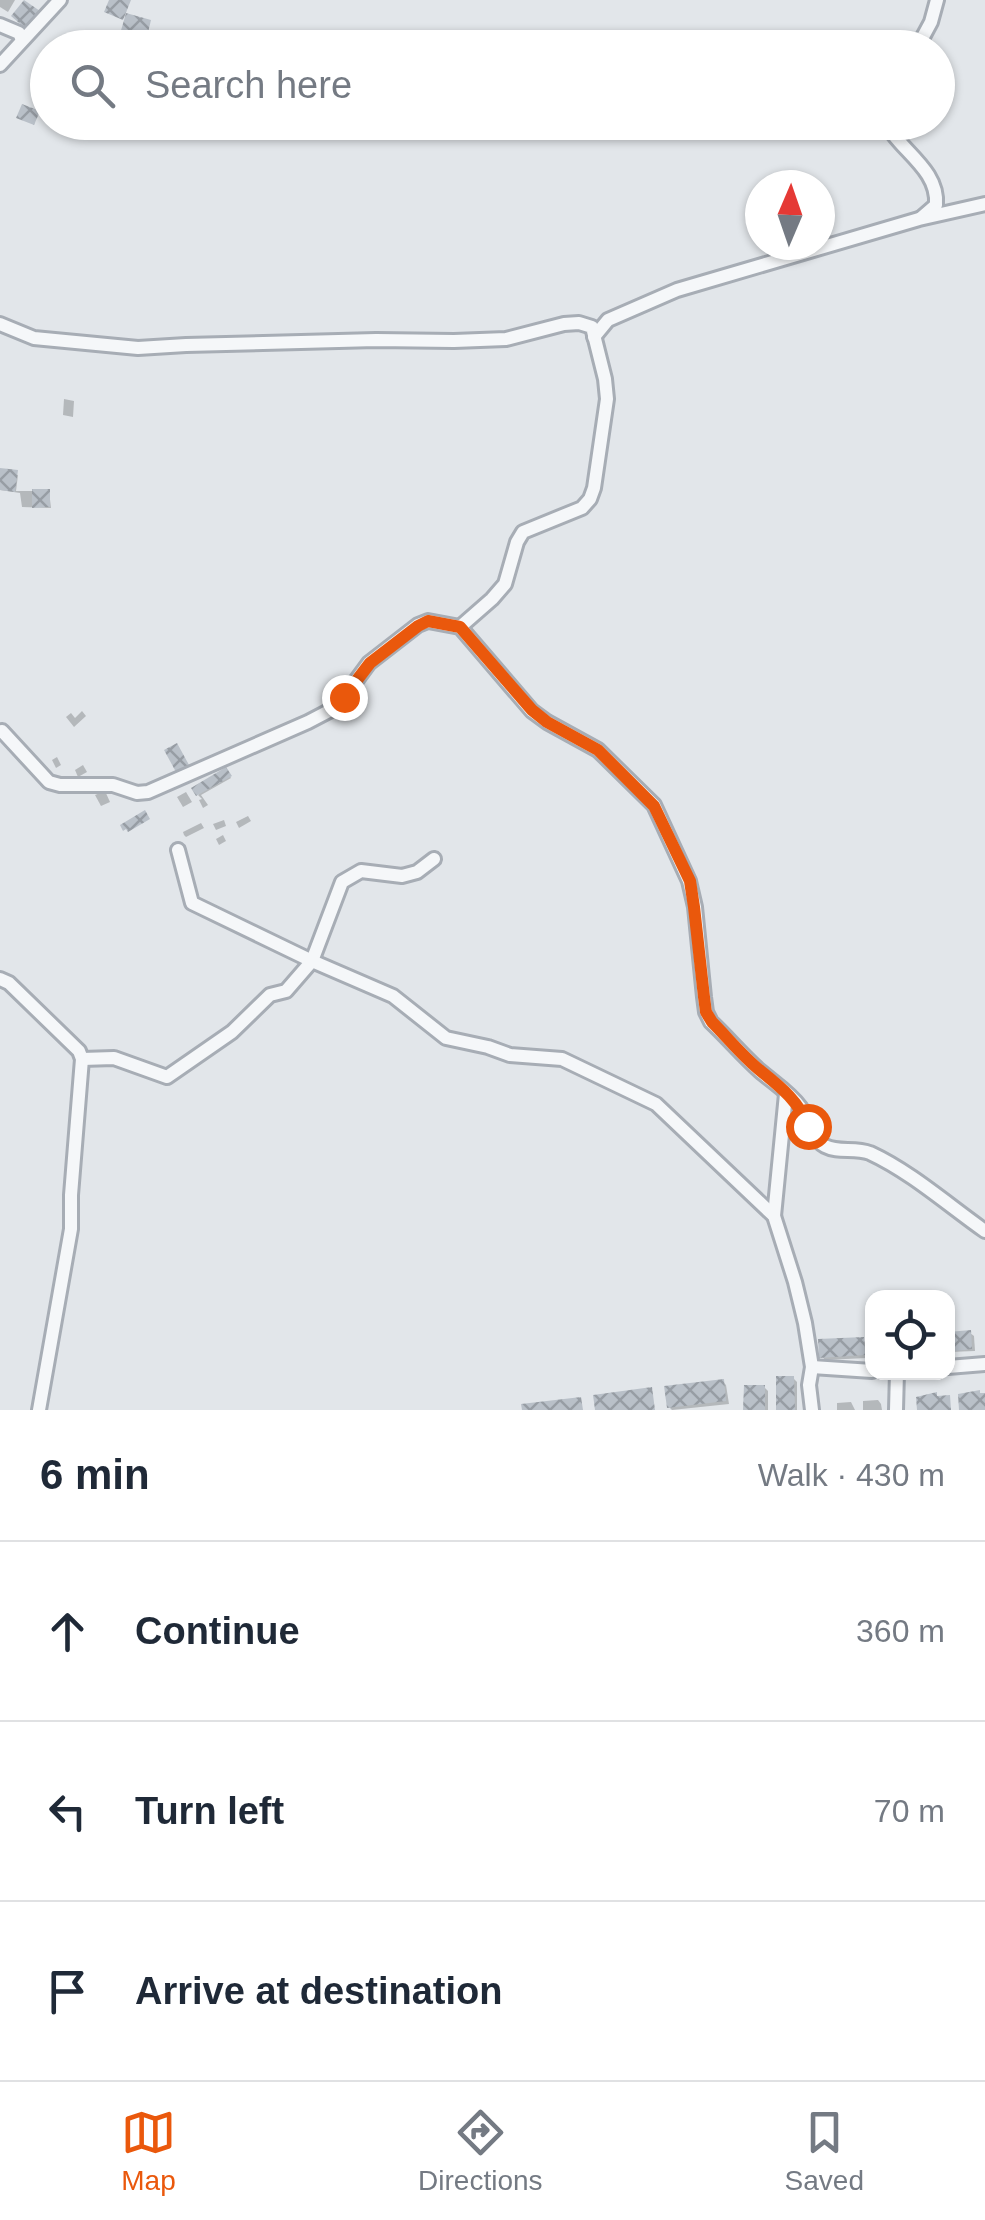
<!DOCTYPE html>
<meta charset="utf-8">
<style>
:root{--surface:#fff;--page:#f6f6f7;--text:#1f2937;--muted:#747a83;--line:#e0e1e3;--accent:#ea580c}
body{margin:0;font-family:Helvetica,sans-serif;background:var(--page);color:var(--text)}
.controls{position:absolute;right:30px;bottom:30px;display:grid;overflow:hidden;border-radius:20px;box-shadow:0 2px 8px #0004}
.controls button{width:90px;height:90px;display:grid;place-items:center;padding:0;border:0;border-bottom:2px solid var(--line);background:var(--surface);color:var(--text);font:50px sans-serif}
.compass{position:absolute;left:745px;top:170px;width:90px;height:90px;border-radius:50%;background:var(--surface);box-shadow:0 2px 8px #0004;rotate:2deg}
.stop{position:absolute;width:30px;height:30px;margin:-22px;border:8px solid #ea580c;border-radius:50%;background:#fff}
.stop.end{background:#ea580c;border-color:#fff;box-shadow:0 2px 10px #0008}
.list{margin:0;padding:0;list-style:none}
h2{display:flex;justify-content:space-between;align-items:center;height:130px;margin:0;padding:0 40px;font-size:42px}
h2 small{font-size:32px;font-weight:400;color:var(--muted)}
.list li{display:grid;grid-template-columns:65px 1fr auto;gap:30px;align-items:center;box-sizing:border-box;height:180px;padding:0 40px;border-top:2px solid var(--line)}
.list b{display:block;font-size:38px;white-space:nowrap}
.list em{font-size:32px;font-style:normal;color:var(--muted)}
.icon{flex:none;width:55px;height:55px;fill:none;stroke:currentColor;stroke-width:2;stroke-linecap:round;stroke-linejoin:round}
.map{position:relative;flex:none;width:985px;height:1410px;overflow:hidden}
.search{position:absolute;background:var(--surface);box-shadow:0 2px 8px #0004;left:30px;right:30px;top:30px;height:110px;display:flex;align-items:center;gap:25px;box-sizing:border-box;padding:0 35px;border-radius:55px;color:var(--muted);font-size:38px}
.sheet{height:670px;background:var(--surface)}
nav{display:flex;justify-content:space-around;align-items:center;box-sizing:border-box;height:140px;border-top:2px solid var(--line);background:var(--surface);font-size:28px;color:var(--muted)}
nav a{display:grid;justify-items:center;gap:5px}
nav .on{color:var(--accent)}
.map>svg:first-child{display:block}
.shadow{fill:#0003}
.building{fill:url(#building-cross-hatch)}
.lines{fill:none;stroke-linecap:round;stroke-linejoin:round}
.minor-casing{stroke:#a7adb5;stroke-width:18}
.minor{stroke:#f5f7f9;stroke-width:12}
.route{stroke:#ea580c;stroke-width:12}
</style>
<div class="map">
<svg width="985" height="1410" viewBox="0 0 985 1410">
<defs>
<pattern id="building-cross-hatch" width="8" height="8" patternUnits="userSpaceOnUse" patternTransform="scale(2.5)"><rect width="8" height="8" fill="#b9c0c8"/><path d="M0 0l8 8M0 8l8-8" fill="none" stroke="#979da4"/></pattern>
</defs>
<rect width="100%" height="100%" fill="#e2e6ea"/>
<g class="shadow">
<path d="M 0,0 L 15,0 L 8,12 L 0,7 Z"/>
<path d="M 64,399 L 74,401 L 73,417 L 63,415 Z"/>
<path d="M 0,471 L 18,475 L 16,491 L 49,491 L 51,508 L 22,507 L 20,493 L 0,490 Z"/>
<path d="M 82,711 L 86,716 L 74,727 L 66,717 L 71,713 L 75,718 Z"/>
<path d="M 57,757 L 61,765 L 56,768 L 52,760 Z"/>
<path d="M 83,765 L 87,772 L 78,777 L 75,770 Z"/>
<path d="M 226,770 L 231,778 L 201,795 L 208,805 L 203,808 L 199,800 L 202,799 L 198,795 Z"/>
<path d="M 105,791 L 110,802 L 101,806 L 95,795 Z"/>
<path d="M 186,792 L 192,802 L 183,807 L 177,797 Z"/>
<path d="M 248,816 L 251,821 L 239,828 L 236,822 Z"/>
<path d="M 224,820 L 226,826 L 216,830 L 213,824 Z"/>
<path d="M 201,823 L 204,828 L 186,837 L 184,835 L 183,832 Z"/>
<path d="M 223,835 L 226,841 L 219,845 L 216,839 Z"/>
<path d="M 970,1333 L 974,1336 L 975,1351 L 948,1352 L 948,1334 Z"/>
<path d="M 863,1340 L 866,1343 L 867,1358 L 825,1360 L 822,1356 Z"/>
<path d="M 793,1378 L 797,1382 L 797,1410 L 779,1410 Z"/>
<path d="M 723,1382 L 726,1385 L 729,1404 L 672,1410 L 669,1407 Z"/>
<path d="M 764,1387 L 768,1391 L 768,1410 L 746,1410 Z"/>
<path d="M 878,1400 L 881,1404 L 882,1410 L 863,1410 L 863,1401 Z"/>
<path d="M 851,1402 L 855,1410 L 837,1410 L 837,1403 Z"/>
</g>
<g class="building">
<path d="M 24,0 L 40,11 L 25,28 L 11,16 Z"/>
<path d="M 109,0 L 131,0 L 123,20 L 104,12 Z"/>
<path d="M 126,13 L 151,20 L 146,41 L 120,34 Z"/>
<path d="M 22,104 L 40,111 L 34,125 L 16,118 Z"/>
<path d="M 0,468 L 18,470 L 15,492 L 0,490 Z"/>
<path d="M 32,489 L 50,489 L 50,507 L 32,508 Z"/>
<path d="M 177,743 L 189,765 L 176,772 L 164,750 Z"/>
<path d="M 226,767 L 232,776 L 196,796 L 191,788 Z"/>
<path d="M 145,810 L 150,819 L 128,832 L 126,829 L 123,831 L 120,825 Z"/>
<path d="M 971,1330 L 972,1349 L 948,1352 L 948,1332 Z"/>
<path d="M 864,1337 L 865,1355 L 819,1358 L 818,1339 Z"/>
<path d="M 776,1376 L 794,1376 L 795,1410 L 776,1410 Z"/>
<path d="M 724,1379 L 726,1401 L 667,1408 L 664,1386 Z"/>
<path d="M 744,1385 L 765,1385 L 765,1410 L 743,1410 Z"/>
<path d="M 652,1387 L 655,1410 L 595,1410 L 593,1395 Z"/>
<path d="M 980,1390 L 980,1393 L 985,1393 L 985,1410 L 959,1410 L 958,1394 Z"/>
<path d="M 937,1392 L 937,1396 L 950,1395 L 951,1410 L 917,1410 L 916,1397 Z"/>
<path d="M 581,1397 L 583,1410 L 522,1410 L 521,1404 Z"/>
</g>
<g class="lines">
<defs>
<g id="minor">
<path d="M 0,25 L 19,33 L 22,40"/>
<path d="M 917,48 L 931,22 L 937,0"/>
<path d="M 0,65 L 60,0"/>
<path d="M 885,122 C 899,150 939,169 936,205 L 921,218"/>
<path d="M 0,324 L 34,338 L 138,348 L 186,345 L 376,340 L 454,341 L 506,339 L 564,324 L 579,323 L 592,327 L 605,379 L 607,399 L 594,488 L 590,499 L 582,508 L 523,532 L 517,542 L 505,584 L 492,599 L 460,627"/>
<path d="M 594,337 L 608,320 L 677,290 L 919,219 L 985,204"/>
<path d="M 2,731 L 49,782 L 60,785 L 113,785 L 137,793 L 148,792 L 308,722 L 329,711 L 344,697 L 369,663 L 418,625 L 428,621 L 460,627 L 532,711 L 547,722 L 598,750 L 654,805 L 689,881 L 695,907 L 704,997 L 706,1012 L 711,1022 C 728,1038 743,1056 760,1071 C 774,1083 789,1092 800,1107 C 809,1119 810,1138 825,1146 C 838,1153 855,1147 870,1153 C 911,1172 948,1205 985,1231"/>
<path d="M 178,850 L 192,903 L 312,961 L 393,996 L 446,1038 L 488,1047 L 510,1055 L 562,1059 L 656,1104 L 774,1216 L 795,1282 L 805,1323 L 812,1367 L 809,1385 L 812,1410"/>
<path d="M 0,979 L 9,983 L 79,1051 L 82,1059 L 71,1195 L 71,1229 L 39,1410"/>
<path d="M 82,1059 L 114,1058 L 167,1077 L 232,1032 L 270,995 L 286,991 L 312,961 L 342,882 L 361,871 L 402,876 L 417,872 L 434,859"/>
<path d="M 774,1216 L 786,1094"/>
<path d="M 812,1367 L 872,1371"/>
<path d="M 948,1367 L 985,1364"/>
<path d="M 896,1410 L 897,1372"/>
</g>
</defs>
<use href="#minor" class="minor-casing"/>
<use href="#minor" class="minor"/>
</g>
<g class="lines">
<path class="route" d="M 344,697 L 370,663 L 418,626 L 428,621 L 460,627 L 532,710 L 547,722 L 598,750 L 654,806 L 690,881 L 694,907 L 704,997 L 706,1012 L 712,1022 C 728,1038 744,1058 762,1072 C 782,1088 799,1102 808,1126"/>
</g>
</svg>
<div class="controls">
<button><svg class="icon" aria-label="locate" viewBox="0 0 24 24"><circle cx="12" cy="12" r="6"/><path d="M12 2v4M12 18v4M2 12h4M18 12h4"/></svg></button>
</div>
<svg class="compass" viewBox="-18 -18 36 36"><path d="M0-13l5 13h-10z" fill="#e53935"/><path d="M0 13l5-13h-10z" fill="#747a83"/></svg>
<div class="stop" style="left:808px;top:1126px"></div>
<div class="stop end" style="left:344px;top:697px"></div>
<div class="search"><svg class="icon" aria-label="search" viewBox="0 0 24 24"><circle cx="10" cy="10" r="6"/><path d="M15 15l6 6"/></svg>Search here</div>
</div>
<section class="sheet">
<h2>6 min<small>Walk · 430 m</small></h2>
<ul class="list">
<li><svg class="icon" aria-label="ahead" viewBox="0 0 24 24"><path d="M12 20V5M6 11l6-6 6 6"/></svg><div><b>Continue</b></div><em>360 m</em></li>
<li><svg class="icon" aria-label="left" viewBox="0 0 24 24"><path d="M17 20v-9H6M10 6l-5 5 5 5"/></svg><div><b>Turn left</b></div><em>70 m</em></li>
<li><svg class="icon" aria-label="arrive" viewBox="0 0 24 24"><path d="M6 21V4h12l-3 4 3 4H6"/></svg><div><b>Arrive at destination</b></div></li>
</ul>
</section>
<nav>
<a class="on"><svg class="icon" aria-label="map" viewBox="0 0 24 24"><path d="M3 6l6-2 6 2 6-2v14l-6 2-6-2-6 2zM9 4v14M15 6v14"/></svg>Map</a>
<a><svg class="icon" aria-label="directions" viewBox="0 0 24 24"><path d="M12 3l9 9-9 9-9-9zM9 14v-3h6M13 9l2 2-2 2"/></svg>Directions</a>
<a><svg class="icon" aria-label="saved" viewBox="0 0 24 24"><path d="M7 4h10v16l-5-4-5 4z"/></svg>Saved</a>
</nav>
